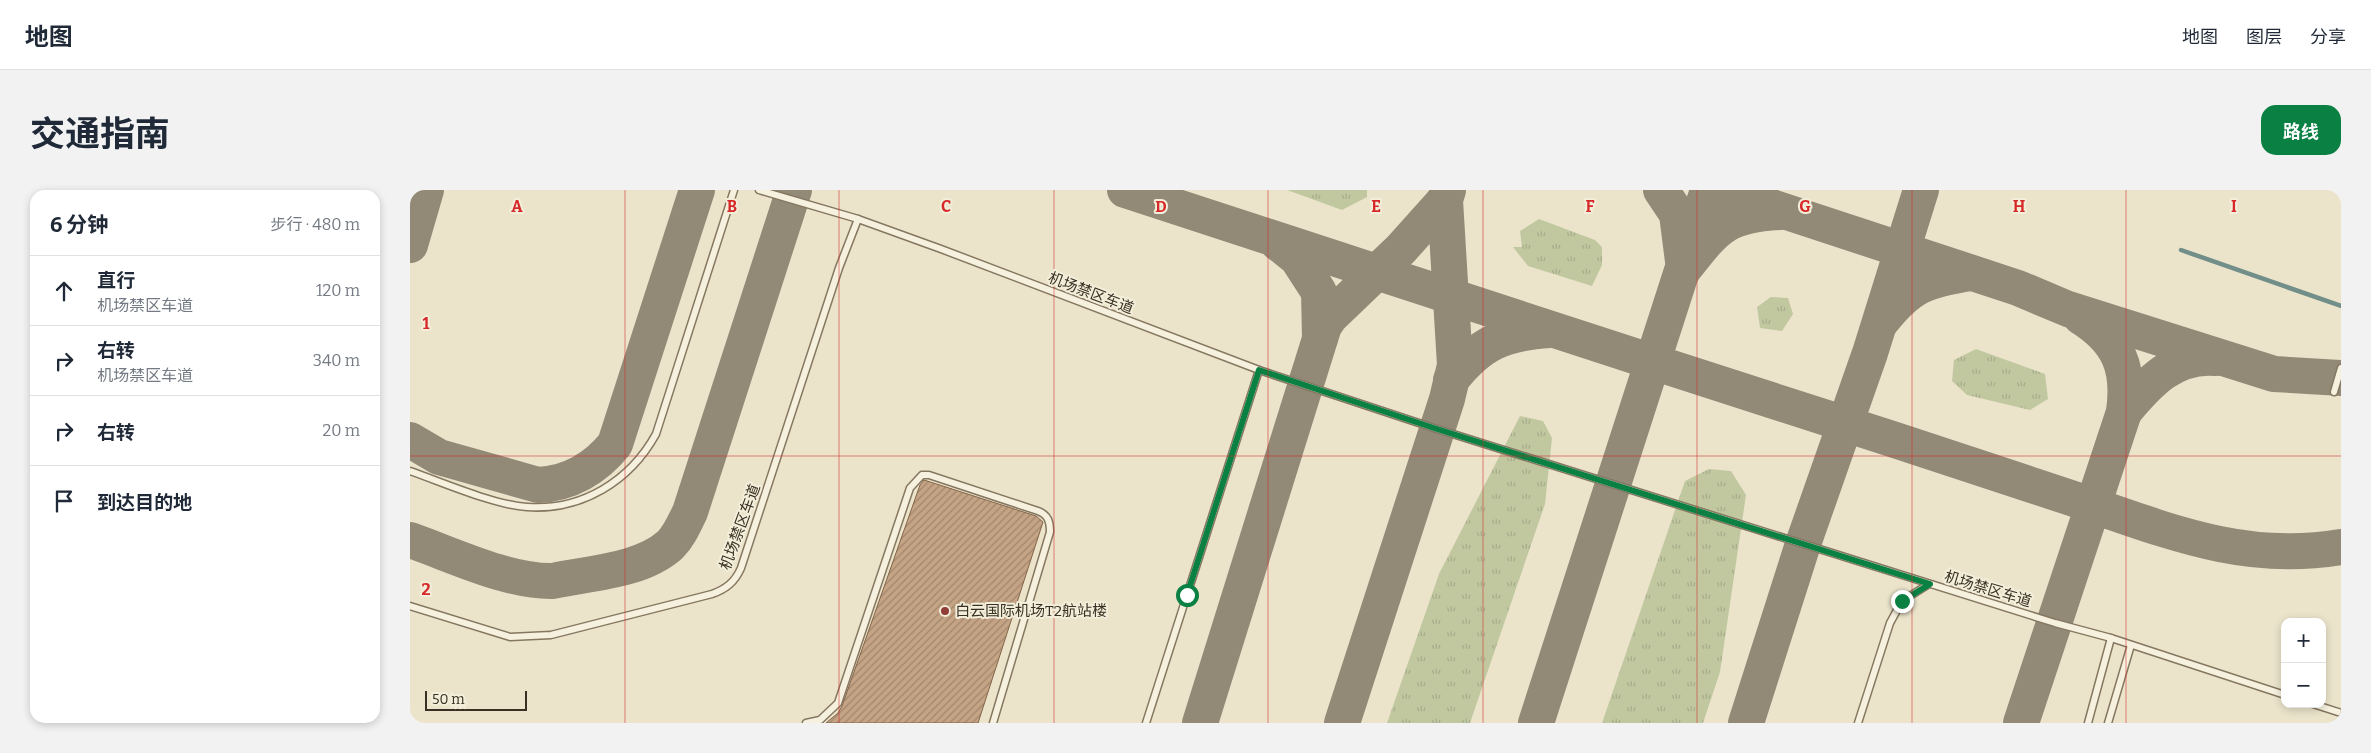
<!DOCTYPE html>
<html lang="zh">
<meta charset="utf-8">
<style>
:root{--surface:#fff;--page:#f2f2f3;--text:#1f2937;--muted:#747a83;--line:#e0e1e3;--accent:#0b8043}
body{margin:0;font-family:Bitter,"Noto Sans SC",serif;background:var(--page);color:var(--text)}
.controls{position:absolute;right:15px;bottom:15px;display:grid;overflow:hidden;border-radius:10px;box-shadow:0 2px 8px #0003}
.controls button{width:45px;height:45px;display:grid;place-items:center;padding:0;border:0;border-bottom:1px solid var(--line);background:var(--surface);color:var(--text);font:25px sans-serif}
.scale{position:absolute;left:15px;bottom:12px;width:102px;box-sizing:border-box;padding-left:5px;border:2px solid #392f23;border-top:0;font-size:14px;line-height:18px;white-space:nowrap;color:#392f23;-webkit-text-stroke:4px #f3eeda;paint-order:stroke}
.stop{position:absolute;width:15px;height:15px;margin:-11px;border:4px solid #0b8043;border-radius:50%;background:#fff}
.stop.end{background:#0b8043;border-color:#fff;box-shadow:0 1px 5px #0008}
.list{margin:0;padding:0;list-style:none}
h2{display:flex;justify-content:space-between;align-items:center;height:65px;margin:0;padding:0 20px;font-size:21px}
h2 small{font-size:16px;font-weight:400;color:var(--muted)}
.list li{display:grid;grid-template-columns:32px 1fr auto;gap:15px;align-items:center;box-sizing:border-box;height:70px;padding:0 20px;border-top:1px solid var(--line)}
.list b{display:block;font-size:19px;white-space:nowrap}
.list p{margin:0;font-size:16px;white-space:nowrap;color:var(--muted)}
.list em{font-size:16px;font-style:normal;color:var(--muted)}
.icon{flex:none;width:28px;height:28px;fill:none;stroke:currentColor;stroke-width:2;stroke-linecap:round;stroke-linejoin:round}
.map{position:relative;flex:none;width:1931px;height:533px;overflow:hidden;border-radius:15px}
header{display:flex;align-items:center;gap:30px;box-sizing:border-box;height:70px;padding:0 25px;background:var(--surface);border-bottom:1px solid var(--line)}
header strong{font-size:24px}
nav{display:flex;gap:28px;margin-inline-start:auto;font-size:18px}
.intro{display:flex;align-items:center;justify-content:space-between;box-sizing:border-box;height:120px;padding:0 30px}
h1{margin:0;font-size:35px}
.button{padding:12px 22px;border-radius:15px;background:var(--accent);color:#fff;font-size:18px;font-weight:700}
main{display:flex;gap:30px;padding:0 30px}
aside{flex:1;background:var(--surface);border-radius:15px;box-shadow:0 2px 8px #0003}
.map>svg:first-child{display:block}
.grass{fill:url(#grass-tufts)}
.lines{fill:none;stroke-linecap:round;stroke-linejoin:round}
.stream{stroke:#728e89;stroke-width:4.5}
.taxiway{stroke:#928a77;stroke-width:36}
.building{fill:url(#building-hatch);stroke:#836449}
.lane-casing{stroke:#867761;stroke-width:9}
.lane{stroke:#f6f1de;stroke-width:6}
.route{stroke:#0b8043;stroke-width:6}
.grid{fill:none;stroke:#d62828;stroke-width:1;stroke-opacity:0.55}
.poi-dot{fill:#903c37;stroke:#f3eeda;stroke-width:2}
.labels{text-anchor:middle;stroke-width:4;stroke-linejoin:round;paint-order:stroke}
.street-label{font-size:15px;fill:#392f23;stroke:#f3eeda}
.poi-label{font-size:15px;fill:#392f23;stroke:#f3eeda;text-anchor:start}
.grid-label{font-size:16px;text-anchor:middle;font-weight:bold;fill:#d62828;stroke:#f3eeda;stroke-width:4;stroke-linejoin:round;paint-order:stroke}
</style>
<header>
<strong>地图</strong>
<nav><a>地图</a><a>图层</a><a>分享</a></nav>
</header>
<div class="intro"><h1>交通指南</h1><a class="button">路线</a></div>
<main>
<aside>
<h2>6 分钟<small>步行 · 480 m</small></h2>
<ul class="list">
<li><svg class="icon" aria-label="ahead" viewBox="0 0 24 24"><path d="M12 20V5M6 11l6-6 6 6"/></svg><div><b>直行</b><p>机场禁区车道</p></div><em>120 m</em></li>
<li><svg class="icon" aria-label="right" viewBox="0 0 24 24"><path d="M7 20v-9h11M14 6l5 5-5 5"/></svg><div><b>右转</b><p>机场禁区车道</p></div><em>340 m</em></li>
<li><svg class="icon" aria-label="right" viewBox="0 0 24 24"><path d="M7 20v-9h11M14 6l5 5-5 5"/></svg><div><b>右转</b></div><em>20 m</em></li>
<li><svg class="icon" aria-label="arrive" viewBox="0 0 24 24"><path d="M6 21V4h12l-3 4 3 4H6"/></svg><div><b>到达目的地</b></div></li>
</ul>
</aside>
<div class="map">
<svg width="1931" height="533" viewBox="0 0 1931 533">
<defs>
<pattern id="grass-tufts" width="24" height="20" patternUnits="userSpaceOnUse" patternTransform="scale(1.25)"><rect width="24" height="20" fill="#c1c8a0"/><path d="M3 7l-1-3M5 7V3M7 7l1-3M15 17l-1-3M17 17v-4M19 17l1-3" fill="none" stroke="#a7ac8a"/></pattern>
<pattern id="building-hatch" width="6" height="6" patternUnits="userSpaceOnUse" patternTransform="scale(1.25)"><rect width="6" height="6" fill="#c5a485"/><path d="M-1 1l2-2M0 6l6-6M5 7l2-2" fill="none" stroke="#a1866c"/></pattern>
</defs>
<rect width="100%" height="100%" fill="#ebe4cb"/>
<g class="grass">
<path d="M 877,0 L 957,0 L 957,7 L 932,20 Z"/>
<path d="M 1129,29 L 1185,50 L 1192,57 L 1192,75 L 1182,96 L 1118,76 L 1103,57 L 1112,57 L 1110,41 Z"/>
<path d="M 1361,107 L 1378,108 L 1383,124 L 1372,141 L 1350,138 L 1347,117 Z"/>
<path d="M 1566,159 L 1635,184 L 1638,209 L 1620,220 L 1557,205 L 1542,191 L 1544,170 Z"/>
<path d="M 1110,226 L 1133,231 L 1142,248 L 1135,314 L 1060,533 L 977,533 L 1029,384 Z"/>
<path d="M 1299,279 L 1321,281 L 1336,305 L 1310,482 L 1293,533 L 1192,533 L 1275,291 Z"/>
</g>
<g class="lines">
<path class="stream" d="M 1771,60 L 1931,116"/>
<g class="taxiway">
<path d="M 715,0 C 970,84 1226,167 1482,249 C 1540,268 1599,287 1658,307 C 1751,338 1831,374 1931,357"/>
<path d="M 1251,0 L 1267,24 L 1274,79 C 1307,37 1315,25 1370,22"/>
<path d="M 1310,0 L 1608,98 L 1658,119 L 1864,184 L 1931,188"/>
<path d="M 868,53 L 887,68 L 909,102 L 910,148"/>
<path d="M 0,55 L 16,0"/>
<path d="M 1471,132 C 1500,95 1516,90 1561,83"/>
<path d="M 1041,190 C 1070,153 1093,143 1140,140"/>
<path d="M 1714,222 C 1738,193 1764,164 1806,168"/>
<path d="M 0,250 L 29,267 L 128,295 C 159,294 186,278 205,254 L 287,0"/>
<path d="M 0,350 C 43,365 98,392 143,391 C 180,383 231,381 260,355 C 269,346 274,334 280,322 L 384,0"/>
<path d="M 790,533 L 914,136 L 920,127 L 991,59 L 1035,10"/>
<path d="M 932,533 L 1037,209 L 1045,175 L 1035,10 L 1038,0"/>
<path d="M 1126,533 L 1298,0"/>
<path d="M 1336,533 L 1393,354 L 1460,163 L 1511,0"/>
<path d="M 1611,533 L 1714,222 C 1720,178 1709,151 1671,127"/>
</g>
</g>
<path class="building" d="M 514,290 L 626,326 L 633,332 L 568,533 L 416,533 L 428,523 L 432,516 L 510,295 Z"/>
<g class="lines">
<defs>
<g id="lane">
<path d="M 349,0 L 448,29 L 531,59 L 849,180"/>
<path d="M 1924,202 L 1931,178"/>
<path d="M 0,281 C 32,292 84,315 117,317 C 172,321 220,291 246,244 L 324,0"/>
<path d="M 0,416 L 100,447 L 141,445 L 302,404 C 316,399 325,392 331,378 L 429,78 L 448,29"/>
<path d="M 1903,514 L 1931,523"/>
<path d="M 396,533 L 410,530 L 428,513 L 500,298 L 512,285 L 519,285 L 628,321 C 638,325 640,331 640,342 L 583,533"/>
<path d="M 736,533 L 849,180 L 1027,239 L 1645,433 L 1701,448 L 1875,505"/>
<path d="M 1448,533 L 1480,433 L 1492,411 L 1519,394"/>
<path d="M 1678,533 L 1701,448"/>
<path d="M 1698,533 L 1721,455"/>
</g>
</defs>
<use href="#lane" class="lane-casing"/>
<use href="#lane" class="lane"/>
</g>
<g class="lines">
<path class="route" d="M 777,405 L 849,180 L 1027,239 L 1520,394 L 1492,411"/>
</g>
<path class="grid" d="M 215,0 L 215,533M 429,0 L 429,533M 644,0 L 644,533M 858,0 L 858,533M 1073,0 L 1073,533M 1287,0 L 1287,533M 1502,0 L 1502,533M 1716,0 L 1716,533M 0,266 L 1931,266"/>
<circle class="poi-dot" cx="535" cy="421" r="5"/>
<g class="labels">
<g class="street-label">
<text transform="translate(681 103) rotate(21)" y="5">机场禁区车道</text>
<text transform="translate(330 337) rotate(-70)" y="5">机场禁区车道</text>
<text transform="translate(1578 399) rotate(17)" y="5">机场禁区车道</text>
</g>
<g class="poi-label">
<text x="545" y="426">白云国际机场T2航站楼</text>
</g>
</g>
<g class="grid-label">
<text x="107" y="22">A</text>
<text x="322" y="22">B</text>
<text x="536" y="22">C</text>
<text x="751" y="22">D</text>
<text x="966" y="22">E</text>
<text x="1180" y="22">F</text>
<text x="1395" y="22">G</text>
<text x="1609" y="22">H</text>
<text x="1824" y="22">I</text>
<text x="16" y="139">1</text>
<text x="16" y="405">2</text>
</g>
</svg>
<div class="controls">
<button>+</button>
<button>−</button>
</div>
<div class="scale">50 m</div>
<div class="stop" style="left:777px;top:405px"></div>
<div class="stop end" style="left:1492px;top:411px"></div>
</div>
</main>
